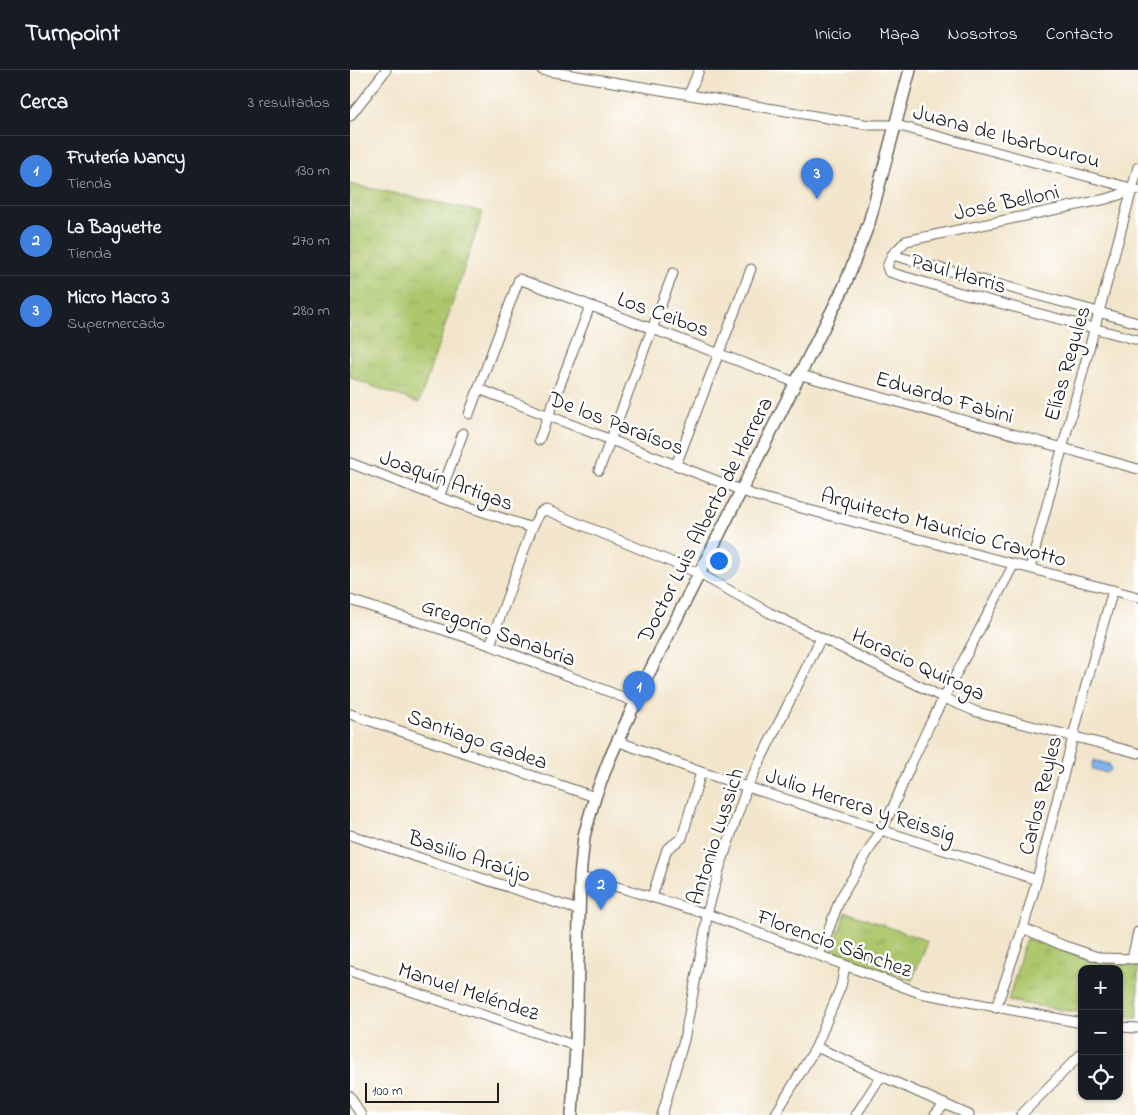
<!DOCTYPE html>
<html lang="es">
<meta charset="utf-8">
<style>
:root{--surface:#171b24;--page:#242831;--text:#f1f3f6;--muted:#9ea1a6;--line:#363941;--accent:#b45309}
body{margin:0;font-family:"Indie Flower",sans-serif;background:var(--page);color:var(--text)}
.controls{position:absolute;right:15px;bottom:15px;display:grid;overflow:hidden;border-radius:10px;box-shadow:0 1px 4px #0004}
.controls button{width:45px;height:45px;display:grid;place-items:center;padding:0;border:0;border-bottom:1px solid var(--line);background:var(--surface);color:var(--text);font:25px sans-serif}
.scale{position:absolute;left:15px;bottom:12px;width:134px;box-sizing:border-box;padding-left:5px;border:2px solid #1c1c1c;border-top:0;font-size:14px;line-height:18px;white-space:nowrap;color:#1c1c1c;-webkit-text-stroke:4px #fff;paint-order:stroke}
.you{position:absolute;left:368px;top:490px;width:18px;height:18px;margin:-12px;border:4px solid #fff;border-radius:50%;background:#1a73e8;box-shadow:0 0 0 8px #1a73e833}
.badge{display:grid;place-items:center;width:32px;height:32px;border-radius:50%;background:var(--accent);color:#fff;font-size:16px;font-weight:700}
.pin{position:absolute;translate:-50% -41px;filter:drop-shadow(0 1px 2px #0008)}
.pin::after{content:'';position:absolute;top:26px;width:18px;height:15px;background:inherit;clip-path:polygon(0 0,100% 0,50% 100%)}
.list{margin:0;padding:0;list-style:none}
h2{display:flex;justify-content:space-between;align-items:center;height:65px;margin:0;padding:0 20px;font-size:21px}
h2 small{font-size:16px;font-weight:400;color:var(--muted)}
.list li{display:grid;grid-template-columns:32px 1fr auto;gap:15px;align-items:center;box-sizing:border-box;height:70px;padding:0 20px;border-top:1px solid var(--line)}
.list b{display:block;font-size:19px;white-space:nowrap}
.list p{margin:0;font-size:16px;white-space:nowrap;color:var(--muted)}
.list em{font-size:16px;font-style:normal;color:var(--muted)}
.icon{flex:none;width:28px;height:28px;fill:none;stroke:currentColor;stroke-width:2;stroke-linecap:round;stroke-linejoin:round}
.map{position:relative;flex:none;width:788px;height:1045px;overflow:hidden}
header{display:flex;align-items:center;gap:30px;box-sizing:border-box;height:70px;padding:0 25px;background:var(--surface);border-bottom:1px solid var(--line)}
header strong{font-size:24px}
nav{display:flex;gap:28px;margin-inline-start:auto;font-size:18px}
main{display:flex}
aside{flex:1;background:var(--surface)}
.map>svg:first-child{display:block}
.grass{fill:url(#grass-tufts);stroke:#647244}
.water{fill:url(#water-waves);stroke:#506986}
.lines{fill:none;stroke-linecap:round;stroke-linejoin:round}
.minor-casing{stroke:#676259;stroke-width:11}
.tertiary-casing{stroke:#676259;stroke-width:14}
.minor{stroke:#fff;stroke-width:9}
.tertiary{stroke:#fff;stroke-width:11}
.labels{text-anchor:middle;stroke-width:5;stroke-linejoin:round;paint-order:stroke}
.street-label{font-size:22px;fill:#1c1c1c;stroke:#fff}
</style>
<header>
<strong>Turnpoint</strong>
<nav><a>Inicio</a><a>Mapa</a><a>Nosotros</a><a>Contacto</a></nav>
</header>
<main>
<aside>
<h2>Cerca<small>3 resultados</small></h2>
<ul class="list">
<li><span class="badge" style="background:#3f7fe0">1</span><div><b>Frutería Nancy</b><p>Tienda</p></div><em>130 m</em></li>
<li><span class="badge" style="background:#3f7fe0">2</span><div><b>La Baguette</b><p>Tienda</p></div><em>270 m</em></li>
<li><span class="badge" style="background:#3f7fe0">3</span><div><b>Micro Macro 3</b><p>Supermercado</p></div><em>280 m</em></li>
</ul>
</aside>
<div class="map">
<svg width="788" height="1045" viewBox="0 0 788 1045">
<defs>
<pattern id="grass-tufts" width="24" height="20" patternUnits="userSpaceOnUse" patternTransform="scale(1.25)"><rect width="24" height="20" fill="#adc76d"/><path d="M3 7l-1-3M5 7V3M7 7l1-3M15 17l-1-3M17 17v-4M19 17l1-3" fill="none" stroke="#94aa5e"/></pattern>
<pattern id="water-waves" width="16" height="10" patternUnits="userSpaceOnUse" patternTransform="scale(1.25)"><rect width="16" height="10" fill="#83b6f0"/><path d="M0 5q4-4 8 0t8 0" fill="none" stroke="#719ccd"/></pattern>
</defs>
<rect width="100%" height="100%" fill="#fff"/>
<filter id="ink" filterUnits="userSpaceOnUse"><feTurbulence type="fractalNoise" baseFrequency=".02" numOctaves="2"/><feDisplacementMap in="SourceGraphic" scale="10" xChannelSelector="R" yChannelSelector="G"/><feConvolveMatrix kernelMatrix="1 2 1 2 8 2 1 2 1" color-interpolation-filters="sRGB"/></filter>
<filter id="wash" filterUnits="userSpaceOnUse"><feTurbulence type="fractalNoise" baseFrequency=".0096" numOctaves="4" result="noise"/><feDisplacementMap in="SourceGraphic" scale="20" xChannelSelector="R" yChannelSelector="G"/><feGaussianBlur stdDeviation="1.12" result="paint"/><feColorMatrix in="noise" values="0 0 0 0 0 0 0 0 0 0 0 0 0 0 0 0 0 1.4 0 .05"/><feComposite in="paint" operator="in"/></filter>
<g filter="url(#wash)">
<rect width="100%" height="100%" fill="#f2e5cb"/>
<g class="grass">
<path d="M 0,114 L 133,142 L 69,333 L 0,308 Z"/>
<path d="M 496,842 L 578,871 L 562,910 L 481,883 Z"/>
<path d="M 676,868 L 751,893 L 788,894 L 788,948 L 769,948 L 769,899 L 732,899 L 732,943 L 658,931 Z"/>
</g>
<path class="water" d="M 744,690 L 759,694 L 761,700 L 757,703 L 742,699 Z"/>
</g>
<g filter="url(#ink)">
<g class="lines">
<defs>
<g id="minor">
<path d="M 192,0 L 519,55 L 546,55 L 788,120"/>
<path d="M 339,24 L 349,0"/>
<path d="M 0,46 L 36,0"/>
<path d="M 542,185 L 556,171 L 756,129 L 769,125 L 782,118"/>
<path d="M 788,253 L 542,185 L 537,197 L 539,202 L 604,221 L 788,270"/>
<path d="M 451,305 L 788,399"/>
<path d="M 129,319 L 406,426 L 788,527"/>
<path d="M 119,344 L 169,209 L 447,313"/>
<path d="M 189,370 L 240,236"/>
<path d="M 0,393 L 89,427 L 182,458"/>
<path d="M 326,395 L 401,199"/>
<path d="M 249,400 L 323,203"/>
<path d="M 89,427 L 113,363"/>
<path d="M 680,498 L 788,97"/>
<path d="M 0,530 L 140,575 L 285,632"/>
<path d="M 140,575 L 182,458 L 190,443 L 196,440 L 348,503 L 420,543 L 594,628 L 627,642 L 788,683"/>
<path d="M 0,644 L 245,727"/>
<path d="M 267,671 L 351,702 L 687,810"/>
<path d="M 0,765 L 228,840"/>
<path d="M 230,807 L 275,819 L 357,844 L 570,923 L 732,953"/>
<path d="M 302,827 L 317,779 L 332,768 L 351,702"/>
<path d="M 673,858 L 712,875 L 751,888 L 788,889"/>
<path d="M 469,885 L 490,829 L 531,760 L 543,737 L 562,692 L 579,656 L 664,494"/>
<path d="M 782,889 L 788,862"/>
<path d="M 0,901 L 226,976"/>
<path d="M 646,938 L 673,858 L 687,810 L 736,615 L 763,520"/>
<path d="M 769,957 L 788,958"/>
<path d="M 466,977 L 619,1045"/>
<path d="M 0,1026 L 11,1045"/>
<path d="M 312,1045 L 334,970 L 355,861 L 357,844 L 369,800 L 397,717 L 471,568"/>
<path d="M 425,1045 L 466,977 L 491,916 L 495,896"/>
<path d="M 506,1045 L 531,1006"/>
<path d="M 585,1045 L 595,1034"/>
<path d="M 671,1045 L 732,983"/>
</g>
<path id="tertiary" d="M 222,1045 L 226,976 L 230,807 L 234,766 L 245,727 L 259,690 L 295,611 L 494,217 L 519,153 L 560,0"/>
</defs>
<use href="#minor" class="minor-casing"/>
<use href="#tertiary" class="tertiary-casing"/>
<use href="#minor" class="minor"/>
<use href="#tertiary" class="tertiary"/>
</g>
</g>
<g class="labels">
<g class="street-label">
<text transform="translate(657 65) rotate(15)" y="8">Juana de Ibarbourou</text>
<text transform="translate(656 131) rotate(-12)" y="8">José Belloni</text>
<text transform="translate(609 202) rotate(16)" y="8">Paul Harris</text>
<text transform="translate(314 243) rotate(20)" y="8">Los Ceibos</text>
<text transform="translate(716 293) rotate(-74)" y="8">Elías Regules</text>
<text transform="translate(595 326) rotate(16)" y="8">Eduardo Fabini</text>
<text transform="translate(267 352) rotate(21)" y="8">De los Paraísos</text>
<text transform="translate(97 409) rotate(20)" y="8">Joaquín Artigas</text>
<text transform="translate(354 449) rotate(-63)" y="8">Doctor Luis Alberto de Herrera</text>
<text transform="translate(594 456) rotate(15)" y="8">Arquitecto Mauricio Cravotto</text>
<text transform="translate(149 561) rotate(20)" y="8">Gregorio Sanabria</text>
<text transform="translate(569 593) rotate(25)" y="8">Horacio Quiroga</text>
<text transform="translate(128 668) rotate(19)" y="8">Santiago Gadea</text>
<text transform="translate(689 725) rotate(-76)" y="8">Carlos Reyles</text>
<text transform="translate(511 734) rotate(18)" y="8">Julio Herrera y Reissig</text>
<text transform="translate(364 766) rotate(-72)" y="8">Antonio Lussich</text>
<text transform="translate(120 785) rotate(18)" y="8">Basilio Araújo</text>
<text transform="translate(485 872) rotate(20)" y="8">Florencio Sánchez</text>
<text transform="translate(119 920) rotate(18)" y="8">Manuel Meléndez</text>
</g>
</g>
</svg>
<div class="controls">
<button>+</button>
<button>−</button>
<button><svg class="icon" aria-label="locate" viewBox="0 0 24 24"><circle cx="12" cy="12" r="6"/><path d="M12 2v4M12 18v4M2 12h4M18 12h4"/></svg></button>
</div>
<div class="scale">100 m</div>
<div class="you"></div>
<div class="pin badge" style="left:289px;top:642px;background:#3f7fe0">1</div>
<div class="pin badge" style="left:251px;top:840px;background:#3f7fe0">2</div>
<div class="pin badge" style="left:467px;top:129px;background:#3f7fe0">3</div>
</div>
</main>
